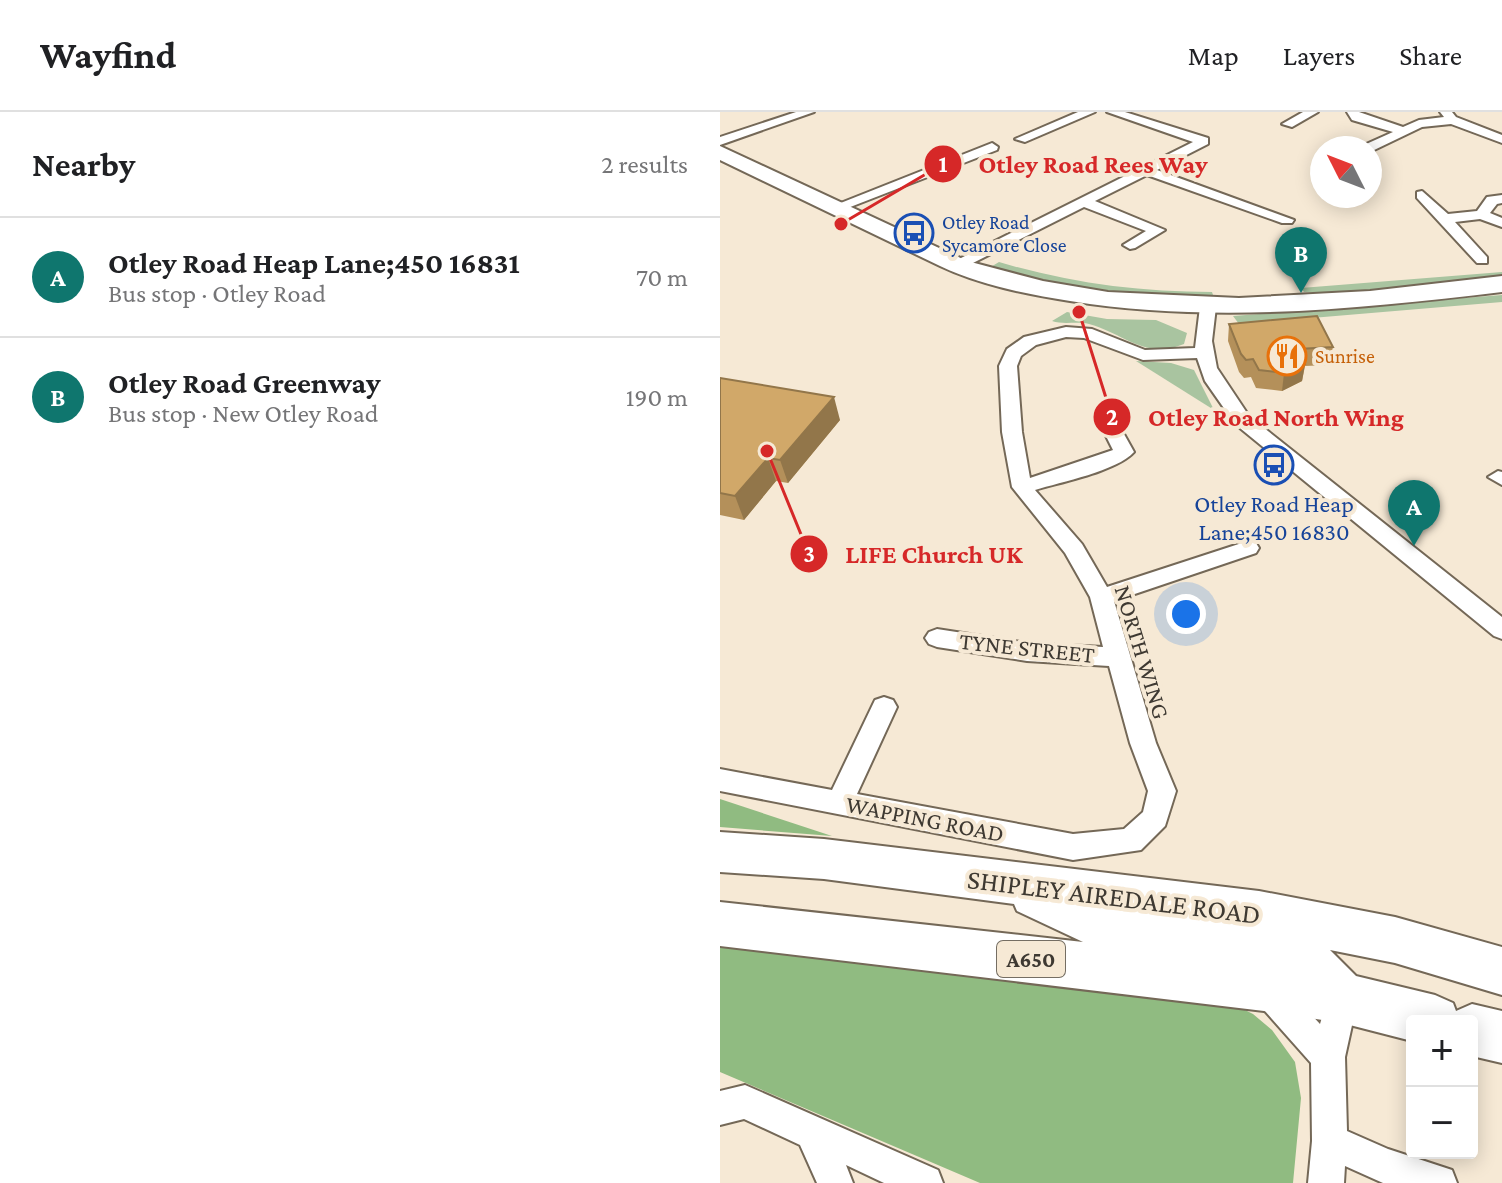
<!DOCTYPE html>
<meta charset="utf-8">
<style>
:root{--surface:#fff;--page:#f6f6f6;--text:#202124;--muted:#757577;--line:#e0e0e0;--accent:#0f766e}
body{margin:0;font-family:"Crimson Pro",serif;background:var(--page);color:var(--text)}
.controls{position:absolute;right:24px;bottom:24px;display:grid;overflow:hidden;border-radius:8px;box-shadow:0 4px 20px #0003}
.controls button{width:72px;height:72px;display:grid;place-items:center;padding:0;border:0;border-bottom:2px solid var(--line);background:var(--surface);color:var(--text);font:40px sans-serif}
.compass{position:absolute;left:590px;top:24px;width:72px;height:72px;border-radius:50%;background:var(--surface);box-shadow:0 4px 20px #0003;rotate:312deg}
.you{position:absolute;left:466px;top:502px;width:28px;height:28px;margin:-20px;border:6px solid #fff;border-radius:50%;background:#1a73e8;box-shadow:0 0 0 12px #1a73e833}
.badge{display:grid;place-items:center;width:52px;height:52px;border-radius:50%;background:var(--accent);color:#fff;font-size:26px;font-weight:700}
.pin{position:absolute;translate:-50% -66px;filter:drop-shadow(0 2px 4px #0008)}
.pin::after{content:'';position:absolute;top:42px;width:28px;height:24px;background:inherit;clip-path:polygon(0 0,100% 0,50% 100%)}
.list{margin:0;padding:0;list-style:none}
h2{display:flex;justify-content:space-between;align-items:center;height:104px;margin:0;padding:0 32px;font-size:34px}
h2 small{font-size:26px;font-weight:400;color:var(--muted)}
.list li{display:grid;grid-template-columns:52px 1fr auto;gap:24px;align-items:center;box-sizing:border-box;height:120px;padding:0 32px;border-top:2px solid var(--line)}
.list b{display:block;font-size:30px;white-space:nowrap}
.list p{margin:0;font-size:26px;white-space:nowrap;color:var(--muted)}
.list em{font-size:26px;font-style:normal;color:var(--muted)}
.map{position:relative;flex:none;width:782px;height:1071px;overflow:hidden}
header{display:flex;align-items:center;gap:48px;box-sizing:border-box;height:112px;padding:0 40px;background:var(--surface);border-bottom:2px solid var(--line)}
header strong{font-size:38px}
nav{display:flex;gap:44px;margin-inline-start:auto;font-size:28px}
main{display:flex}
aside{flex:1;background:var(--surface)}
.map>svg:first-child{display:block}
.green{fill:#a9c4a0}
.forest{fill:#90bb81}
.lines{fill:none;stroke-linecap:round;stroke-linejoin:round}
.minor-casing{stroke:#746857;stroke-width:4}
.primary-casing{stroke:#746857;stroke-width:4}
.minor{fill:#fff;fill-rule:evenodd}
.primary{fill:#fff;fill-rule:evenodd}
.wall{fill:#b4905a}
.shaded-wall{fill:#92764a}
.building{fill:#d1a869;stroke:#92764a;stroke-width:2}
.labels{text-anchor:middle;stroke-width:8;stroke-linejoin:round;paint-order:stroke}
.far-transit-label{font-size:20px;fill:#164399;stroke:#f6e9d5;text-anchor:start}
.far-food-label{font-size:20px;fill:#c56008;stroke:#f6e9d5;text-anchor:start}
.shield{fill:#f6e9d5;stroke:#756e63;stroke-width:2}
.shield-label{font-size:22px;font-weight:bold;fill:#3e3932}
.transit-label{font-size:24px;fill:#164399;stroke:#f6e9d5}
.street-label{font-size:24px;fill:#3e3932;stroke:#f6e9d5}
.near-street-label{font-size:28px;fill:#3e3932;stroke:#f6e9d5}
.leader{fill:none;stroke:#d62828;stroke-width:3}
.callout-dot{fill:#d62828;stroke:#f6e9d5;stroke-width:3}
.mark-label{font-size:24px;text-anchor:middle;font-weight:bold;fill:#fff}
.callout-label{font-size:26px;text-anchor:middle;font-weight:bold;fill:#d62828;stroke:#f6e9d5;stroke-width:8;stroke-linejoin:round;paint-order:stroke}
</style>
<header>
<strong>Wayfind</strong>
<nav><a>Map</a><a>Layers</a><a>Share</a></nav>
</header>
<main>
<aside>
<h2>Nearby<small>2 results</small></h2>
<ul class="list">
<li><span class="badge">A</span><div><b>Otley Road Heap Lane;450 16831</b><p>Bus stop · Otley Road</p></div><em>70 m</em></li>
<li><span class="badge">B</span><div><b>Otley Road Greenway</b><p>Bus stop · New Otley Road</p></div><em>190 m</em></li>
</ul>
</aside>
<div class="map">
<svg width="782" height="1071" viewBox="0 0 782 1071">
<rect width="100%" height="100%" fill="#f6e9d5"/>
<g class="green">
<path d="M 279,150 C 349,171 419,180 492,180 L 495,189 L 432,187 L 347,177 L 269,156 Z"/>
<path d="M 782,160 L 782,168 L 645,181 L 584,180 L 581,176 Z"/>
<path d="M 782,183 L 782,190 L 519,212 L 513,204 Z"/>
<path d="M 347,200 L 387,207 L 436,208 L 467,221 L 464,232 C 425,248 405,222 369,212 C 357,209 343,213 332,209 Z"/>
<path d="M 416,249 L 451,251 L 474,258 L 494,298 Z"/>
</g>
<g class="forest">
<path d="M 0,687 L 112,724 L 0,715 Z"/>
<path d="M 0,830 L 433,886 L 511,891 L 533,902 L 552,918 L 575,950 L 581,986 L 573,1071 L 260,1071 L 0,960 Z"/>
</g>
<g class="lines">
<defs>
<g id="minor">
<path d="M 76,0 L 94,0 L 0,33 L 0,25 Z"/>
<path d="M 358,0 L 375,0 L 305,30 L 295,27 Z"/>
<path d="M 387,0 L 405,0 L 488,26 L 488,32 L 437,58 L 574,108 L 572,111 L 562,111 L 427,63 L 375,89 L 445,118 L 415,136 L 410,137 L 403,133 L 426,119 L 364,95 L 245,155 L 235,155 L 235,149 L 473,30 Z"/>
<path d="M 583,0 L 598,0 L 572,15 L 562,12 Z"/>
<path d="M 627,0 L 639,0 L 683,15 L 699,8 L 724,5 L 720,0 L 732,0 L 736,5 L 782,23 L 782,31 L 731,12 L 702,15 L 650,40 L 650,36 L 643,36 L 644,33 L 673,20 L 632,8 Z"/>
<path d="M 272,31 L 278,35 L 277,38 L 120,99 L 110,99 L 108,96 Z"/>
<path d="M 702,79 L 728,102 L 757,99 L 767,85 L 782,83 L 782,91 L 777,92 L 770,101 L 782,106 L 782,115 L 760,107 L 735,110 L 767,145 L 767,151 L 757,151 L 697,86 L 697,80 Z"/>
<path d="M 488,190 L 496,195 L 492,229 L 497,256 L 529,304 L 782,505 L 782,527 L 774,524 L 515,312 L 485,269 L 477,246 L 423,248 L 364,226 L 346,225 L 316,233 L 301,244 L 297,254 L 302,320 L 310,366 L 393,338 L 379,310 L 388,304 L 395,306 L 414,340 C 397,359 341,370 315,378 L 362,432 L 387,475 L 528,429 L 536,431 L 539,436 L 536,441 L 394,489 L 436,631 L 456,679 L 445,714 L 421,738 L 353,748 L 0,679 L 0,657 L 112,678 L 155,588 L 164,585 L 173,588 L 177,595 L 137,682 L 353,722 L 404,717 L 423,700 L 428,679 L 410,631 L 389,554 L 307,549 L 217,535 L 209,532 L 205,526 L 209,520 L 217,517 L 307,531 L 383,535 L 370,485 L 345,441 L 292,375 L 282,320 L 279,254 L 287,237 L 304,225 L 346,215 L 372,217 L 425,238 L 475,236 L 480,195 Z"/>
<path d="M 778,359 L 782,360 L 782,373 L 768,365 Z"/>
<path d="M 548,863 L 559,868 L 600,912 L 611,875 L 622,870 L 633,875 L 638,886 L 625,945 L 627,1019 L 668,1037 L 732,1058 L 737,1071 L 663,1071 L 625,1054 L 624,1071 L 588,1071 L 592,1029 L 591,951 L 537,890 L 532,879 L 537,868 Z"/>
<path d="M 25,973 L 218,1058 L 223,1071 L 164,1071 L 126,1053 L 133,1071 L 97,1071 L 80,1033 L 24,1007 L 0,1013 L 0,979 Z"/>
</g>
<g id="primary">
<path d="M 0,34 L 247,149 L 323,169 L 388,180 L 519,186 L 650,179 L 782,164 L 782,180 C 638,197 494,212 350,189 C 306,182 260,173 220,154 L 0,48 Z"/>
<path d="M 0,720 L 104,727 L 539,779 L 675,805 L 782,835 L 782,883 L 675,851 L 610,838 L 636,864 L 715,883 L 733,891 L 736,899 L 752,892 L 782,899 L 782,951 L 752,944 L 752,909 L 692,909 L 692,929 L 622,911 L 544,899 L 0,834 L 0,790 L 363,830 L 297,799 L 294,792 L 104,767 L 0,760 Z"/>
</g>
</defs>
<use href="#minor" class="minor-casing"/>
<use href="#primary" class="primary-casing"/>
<use href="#minor" class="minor"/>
<use href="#primary" class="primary"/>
</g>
<g class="wall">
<path d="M 509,212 L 613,235 L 609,253 L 585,254 L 582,269 L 562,279 L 536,276 L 531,265 L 524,266 L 519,260 L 508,229 Z"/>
<path d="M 0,266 L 120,308 L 68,371 L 56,369 L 24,408 L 0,403 Z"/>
</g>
<g class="shaded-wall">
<path d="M 585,252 L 582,269 L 562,279 L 564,261 Z"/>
<path d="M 114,285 L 120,308 L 68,371 L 60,348 Z"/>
<path d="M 48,346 L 56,369 L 24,408 L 15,384 Z"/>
</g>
<g class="building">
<path d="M 597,204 L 613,235 L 579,237 L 585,252 L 564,261 L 539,258 L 533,247 L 526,248 L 521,242 L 509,212 Z"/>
<path d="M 0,266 L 114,285 L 60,348 L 48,346 L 15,384 L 0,381 Z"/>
</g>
<defs>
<symbol id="bus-ring" viewBox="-11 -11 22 22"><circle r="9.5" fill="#f6e9d5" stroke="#1a4fb4" stroke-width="1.5"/><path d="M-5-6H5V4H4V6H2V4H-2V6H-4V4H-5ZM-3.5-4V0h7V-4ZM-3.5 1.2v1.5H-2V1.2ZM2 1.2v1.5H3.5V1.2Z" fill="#1a4fb4"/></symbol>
<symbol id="restaurant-ring" viewBox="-11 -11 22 22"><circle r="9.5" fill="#f6e9d5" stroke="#e8710a" stroke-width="1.5"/><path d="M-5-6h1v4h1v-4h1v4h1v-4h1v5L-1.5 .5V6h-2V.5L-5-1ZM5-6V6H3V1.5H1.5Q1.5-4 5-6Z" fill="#e8710a"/></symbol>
</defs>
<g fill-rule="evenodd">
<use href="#bus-ring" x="172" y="99" width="44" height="44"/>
<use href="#restaurant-ring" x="545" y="222" width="44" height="44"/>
<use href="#bus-ring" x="532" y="331" width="44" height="44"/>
</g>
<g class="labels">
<g class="far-transit-label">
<text x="222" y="117">Otley Road<tspan x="222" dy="23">Sycamore Close</tspan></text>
</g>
<g class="far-food-label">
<text x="595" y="251">Sunrise</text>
</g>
<rect class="shield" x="277" y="829" width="68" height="36" rx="6"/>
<g class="shield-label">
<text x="311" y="855">A650</text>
</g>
<g class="transit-label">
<text x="554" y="400">Otley Road Heap<tspan x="554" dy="28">Lane;450 16830</tspan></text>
</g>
<g class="street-label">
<text transform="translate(307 536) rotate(6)" y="8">TYNE STREET</text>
<text transform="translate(422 540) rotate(73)" y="8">NORTH WING</text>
<text transform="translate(205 707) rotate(11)" y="8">WAPPING ROAD</text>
</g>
<g class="near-street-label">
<text transform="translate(394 784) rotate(7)" y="10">SHIPLEY AIREDALE ROAD</text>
</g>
</g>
<path class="leader" d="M121 112L223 52M359 200L392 305M47 339L89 442"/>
<g class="callout-dot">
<circle cx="121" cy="112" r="8"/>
<circle cx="359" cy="200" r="8"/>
<circle cx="47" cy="339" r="8"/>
<circle cx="223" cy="52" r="20"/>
<circle cx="392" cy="305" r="20"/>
<circle cx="89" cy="442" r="20"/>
</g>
<g class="mark-label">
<text x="223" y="60">1</text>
<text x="392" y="313">2</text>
<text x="89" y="450">3</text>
</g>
<g class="callout-label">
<text x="373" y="61">Otley Road Rees Way</text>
<text x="556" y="314">Otley Road North Wing</text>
<text x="214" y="451">LIFE Church UK</text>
</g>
</svg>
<div class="controls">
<button>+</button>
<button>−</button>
</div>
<svg class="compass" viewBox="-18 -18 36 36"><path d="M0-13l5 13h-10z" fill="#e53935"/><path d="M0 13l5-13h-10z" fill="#757577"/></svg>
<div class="you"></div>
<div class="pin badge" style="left:694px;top:434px">A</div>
<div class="pin badge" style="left:581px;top:181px">B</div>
</div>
</main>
